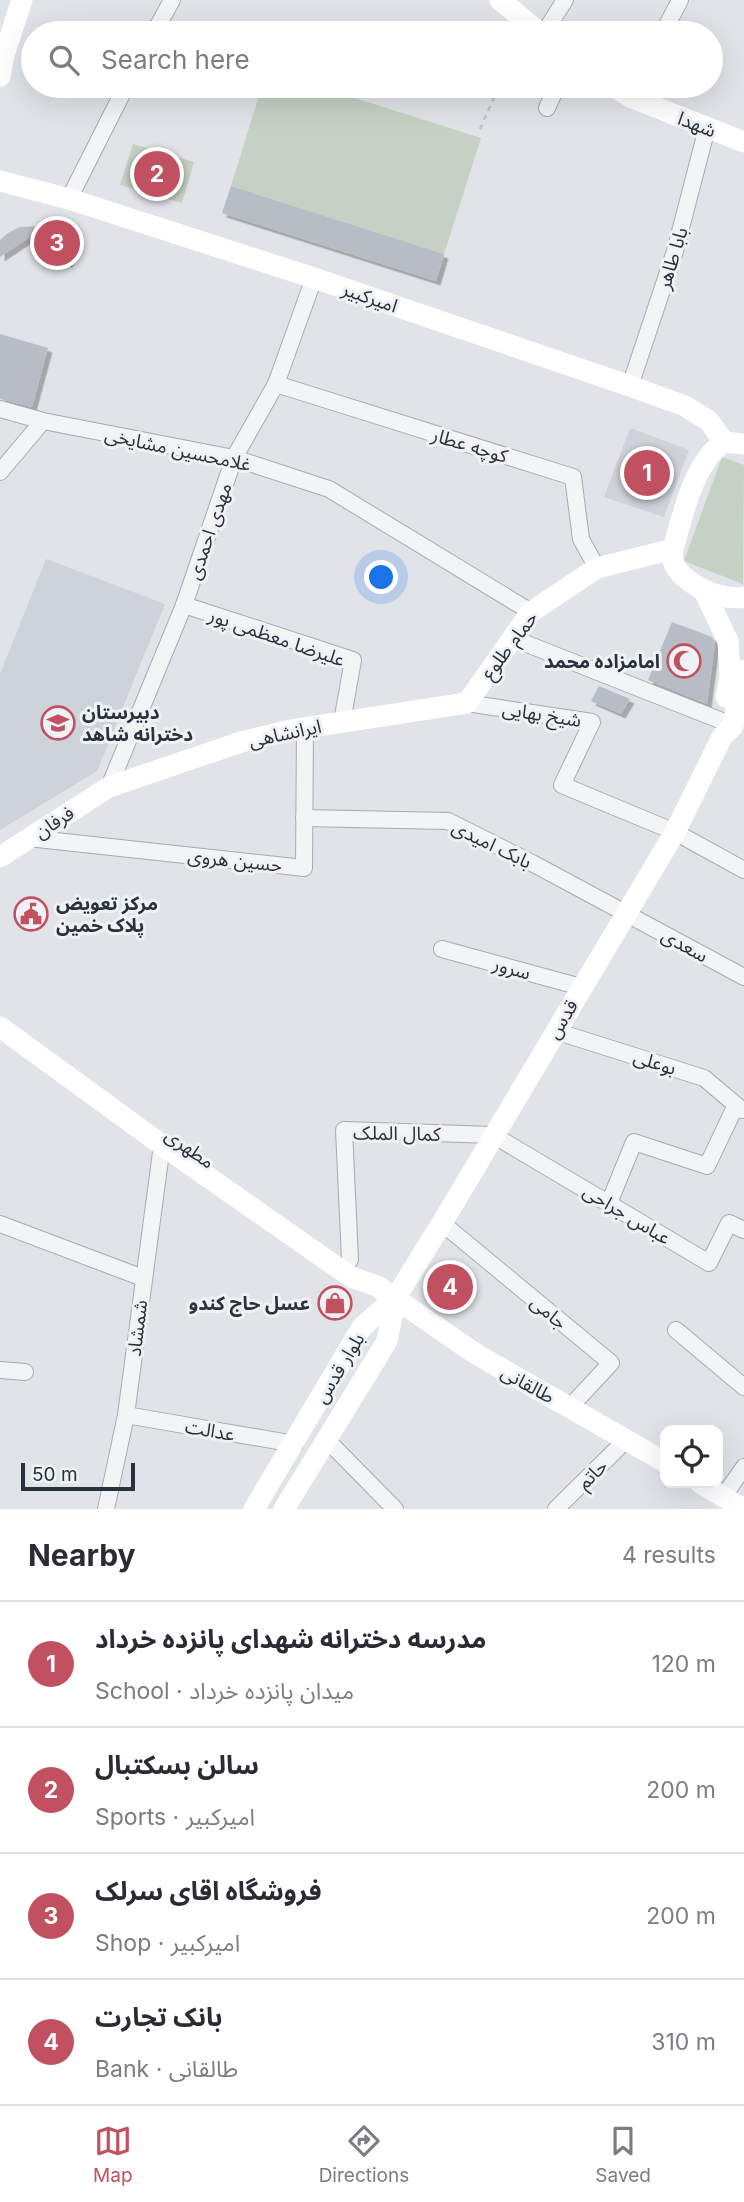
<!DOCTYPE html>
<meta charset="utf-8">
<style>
:root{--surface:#fff;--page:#f7f7f7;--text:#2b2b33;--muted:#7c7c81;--line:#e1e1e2;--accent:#c15160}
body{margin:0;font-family:Inter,"Noto Sans Arabic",sans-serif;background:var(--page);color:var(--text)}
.controls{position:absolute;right:21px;bottom:21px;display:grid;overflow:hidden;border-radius:14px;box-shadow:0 7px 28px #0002}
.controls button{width:63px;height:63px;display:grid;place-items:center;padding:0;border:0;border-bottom:2px solid var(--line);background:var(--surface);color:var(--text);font:35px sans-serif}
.scale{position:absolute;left:21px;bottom:18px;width:114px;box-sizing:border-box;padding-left:7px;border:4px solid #2a313d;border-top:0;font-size:19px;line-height:24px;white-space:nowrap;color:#2a313d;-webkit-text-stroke:5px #eff2f5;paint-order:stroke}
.you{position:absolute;left:382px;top:578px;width:24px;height:24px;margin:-18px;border:5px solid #fff;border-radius:50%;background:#1a73e8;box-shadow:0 0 0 10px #1a73e833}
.badge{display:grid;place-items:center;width:46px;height:46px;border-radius:50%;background:var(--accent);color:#fff;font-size:23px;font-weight:700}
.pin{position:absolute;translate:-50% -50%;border:4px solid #fff;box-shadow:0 2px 7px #0006}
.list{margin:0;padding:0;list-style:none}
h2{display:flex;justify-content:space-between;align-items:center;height:91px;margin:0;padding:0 28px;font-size:30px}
h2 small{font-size:23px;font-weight:400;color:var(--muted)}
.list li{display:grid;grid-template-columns:46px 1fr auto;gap:21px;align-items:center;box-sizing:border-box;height:126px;padding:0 28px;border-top:2px solid var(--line)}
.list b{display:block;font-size:26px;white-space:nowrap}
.list p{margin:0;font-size:23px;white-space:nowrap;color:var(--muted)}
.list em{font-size:23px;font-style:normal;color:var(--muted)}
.icon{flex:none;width:38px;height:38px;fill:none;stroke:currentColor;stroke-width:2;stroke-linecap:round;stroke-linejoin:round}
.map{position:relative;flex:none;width:744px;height:1509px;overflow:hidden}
.search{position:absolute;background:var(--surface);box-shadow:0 7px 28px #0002;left:21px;right:21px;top:21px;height:77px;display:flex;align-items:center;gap:18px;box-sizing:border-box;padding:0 24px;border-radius:38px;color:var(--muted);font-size:26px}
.sheet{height:595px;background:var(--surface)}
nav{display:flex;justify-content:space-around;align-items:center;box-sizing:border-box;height:98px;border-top:2px solid var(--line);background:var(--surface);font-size:19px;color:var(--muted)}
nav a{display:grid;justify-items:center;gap:4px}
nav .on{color:var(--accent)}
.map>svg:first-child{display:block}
.built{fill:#ced2d9}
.green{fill:#c5d1c2}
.building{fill:#b8bcc4;filter:url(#shadow)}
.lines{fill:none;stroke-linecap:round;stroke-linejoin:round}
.street-casing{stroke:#a6aab1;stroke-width:18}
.path{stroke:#bec1c6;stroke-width:2.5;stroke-dasharray:5 5;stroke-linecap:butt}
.street{stroke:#f2f4f6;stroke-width:16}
.secondary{stroke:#fff;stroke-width:21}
.labels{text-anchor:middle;stroke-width:6;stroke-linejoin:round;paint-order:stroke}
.street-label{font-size:19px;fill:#2a313d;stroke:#eff2f5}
.poi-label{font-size:19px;font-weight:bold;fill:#2a313d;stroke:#eff2f5;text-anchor:end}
</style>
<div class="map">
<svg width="744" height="1509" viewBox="0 0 744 1509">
<defs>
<filter id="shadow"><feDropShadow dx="4.5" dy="4.5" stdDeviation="0" flood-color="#0004"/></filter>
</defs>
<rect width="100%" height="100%" fill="#e0e3e8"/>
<g class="built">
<path d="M 630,428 L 689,450 L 664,517 L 604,497 Z"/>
<path d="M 46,559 L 165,604 L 97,771 L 0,830 L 0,674 Z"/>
</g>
<g class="green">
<path d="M 262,86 L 317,86 L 481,138 L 444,254 L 231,186 Z"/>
<path d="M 133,144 L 194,162 L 182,203 L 120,185 Z"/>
<path d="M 722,457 L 744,465 L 743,584 L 684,561 Z"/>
</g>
<g class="building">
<path d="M 231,186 L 444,254 L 436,281 L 222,213 Z"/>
<path d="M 47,222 L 78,234 L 68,263 L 35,252 L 45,227 L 0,257 L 0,240 L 8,233 L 20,227 L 45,226 Z"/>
<path d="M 0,334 L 48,348 L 32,407 L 0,399 Z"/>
<path d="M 672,622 L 712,637 L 715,643 L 707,704 L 648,680 Z"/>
<path d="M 599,686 L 630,699 L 621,714 L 591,701 Z"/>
</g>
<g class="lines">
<defs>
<g id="street">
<path d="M 154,33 L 172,0"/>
<path d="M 544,33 L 565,0"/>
<path d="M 663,33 L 680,0"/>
<path d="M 547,108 L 557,86"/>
<path d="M 69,199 L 126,86"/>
<path d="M 276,384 L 573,477 L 581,539 L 597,568"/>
<path d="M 630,386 L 675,251 L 707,128"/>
<path d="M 0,409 L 43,421 L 234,458 L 329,489 L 531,612"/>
<path d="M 0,472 L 43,421"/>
<path d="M 184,605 L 353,660 L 342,722"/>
<path d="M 512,638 L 722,721"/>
<path d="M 467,703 L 592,722 L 562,785 L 675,832 L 744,870"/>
<path d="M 109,787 L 184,605 L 234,458 L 276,384 L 314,278"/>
<path d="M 304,818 L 448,821 L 534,864 L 744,977"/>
<path d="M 28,838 L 304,868 L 305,728"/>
<path d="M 442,949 L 581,987"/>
<path d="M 555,1031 L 704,1078 L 742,1110"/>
<path d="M 609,1203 L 634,1142 L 707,1166 L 736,1105"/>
<path d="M 442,1223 L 611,1363 L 570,1407"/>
<path d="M 0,1224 L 143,1278"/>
<path d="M 350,1260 L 344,1130 L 493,1135 L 709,1263 L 729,1223 L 744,1230"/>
<path d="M 676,1330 L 744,1387"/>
<path d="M 0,1370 L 25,1372"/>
<path d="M 126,1415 L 295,1444"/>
<path d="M 327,1440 L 395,1509"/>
<path d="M 723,1497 L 744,1467"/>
<path d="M 106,1509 L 126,1415 L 162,1145"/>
<path d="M 556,1509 L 627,1439"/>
</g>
</defs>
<use href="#street" class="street-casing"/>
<path class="path" d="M 480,129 L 499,86"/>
<use href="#street" class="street"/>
<g class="secondary">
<path d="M 500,0 L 540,33"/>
<path d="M 0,76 L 4,55 L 22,0"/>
<path d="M 613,86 L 630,97 L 744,142"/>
<path d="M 0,181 L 69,199 L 314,278 L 630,386 L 685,406 L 709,421 L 724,442"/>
<path d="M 744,444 L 724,442 C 693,463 683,515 673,549 C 673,553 672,557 673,561 C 679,583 723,602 744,597"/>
<path d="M 703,589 L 728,641 L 730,678 L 726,697"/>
<path d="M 0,857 L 109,787 L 241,742 L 291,730 L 467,703 L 531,612 L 597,568 L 673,549"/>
<path d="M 0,1027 L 162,1145 L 351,1277 L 377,1286 L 476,1354 L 665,1462"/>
<path d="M 700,1483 L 744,1509"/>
<path d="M 254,1509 L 362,1327 L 396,1297 L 442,1223 L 675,832 L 722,737 L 733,726 L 744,670"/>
<path d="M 284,1509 L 387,1341 L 396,1297"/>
</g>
</g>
<defs>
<symbol id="mosque-ring" viewBox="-11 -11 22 22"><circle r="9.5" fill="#eff2f5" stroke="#c15160" stroke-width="1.5"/><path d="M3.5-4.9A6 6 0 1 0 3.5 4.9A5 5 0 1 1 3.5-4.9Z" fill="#c15160"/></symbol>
<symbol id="school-ring" viewBox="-11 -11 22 22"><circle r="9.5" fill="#eff2f5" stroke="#c15160" stroke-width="1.5"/><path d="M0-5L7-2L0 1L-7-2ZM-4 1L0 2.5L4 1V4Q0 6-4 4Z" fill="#c15160"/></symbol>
<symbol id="civic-ring" viewBox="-11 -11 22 22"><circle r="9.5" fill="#eff2f5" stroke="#c15160" stroke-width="1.5"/><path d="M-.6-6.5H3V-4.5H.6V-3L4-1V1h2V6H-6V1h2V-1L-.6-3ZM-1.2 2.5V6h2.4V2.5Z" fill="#c15160"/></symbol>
<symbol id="shop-ring" viewBox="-11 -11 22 22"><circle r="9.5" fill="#eff2f5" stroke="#c15160" stroke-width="1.5"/><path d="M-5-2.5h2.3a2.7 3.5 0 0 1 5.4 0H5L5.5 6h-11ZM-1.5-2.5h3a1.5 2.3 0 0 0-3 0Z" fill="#c15160"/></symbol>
</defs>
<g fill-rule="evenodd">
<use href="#mosque-ring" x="665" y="642" width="38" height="38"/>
<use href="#school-ring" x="39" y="704" width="38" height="38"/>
<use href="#civic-ring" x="12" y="895" width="38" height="38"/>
<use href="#shop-ring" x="316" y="1284" width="38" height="38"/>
</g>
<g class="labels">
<g class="street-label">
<text transform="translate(697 124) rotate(21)" y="7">شهدا</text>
<text transform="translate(672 258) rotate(-73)" y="7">بابا طاهر</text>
<text transform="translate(370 297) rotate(19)" y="7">امیرکبیر</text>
<text transform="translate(470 445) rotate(17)" y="7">کوچه عطار</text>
<text transform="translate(178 449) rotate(12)" y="7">غلامحسین مشایخی</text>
<text transform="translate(209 531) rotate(-71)" y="7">مهدی احمدی</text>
<text transform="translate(277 637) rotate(19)" y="7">علیرضا معظمی پور</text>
<text transform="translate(509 645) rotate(-53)" y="7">حمام طلوع</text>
<text transform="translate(542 714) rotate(9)" y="7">شیخ بهایی</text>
<text transform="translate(285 733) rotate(-12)" y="7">ایرانشاهی</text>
<text transform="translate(54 822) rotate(-33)" y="7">فرفان</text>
<text transform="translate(492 844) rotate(26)" y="7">بابک امیدی</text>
<text transform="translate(235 860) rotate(6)" y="7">حسین هروی</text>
<text transform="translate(685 945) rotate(29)" y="7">سعدی</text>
<text transform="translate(512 968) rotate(16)" y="7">سرور</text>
<text transform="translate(562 1019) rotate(-59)" y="7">قدس</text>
<text transform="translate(655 1062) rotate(17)" y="7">بوعلی</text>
<text transform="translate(397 1133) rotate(1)" y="7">کمال الملک</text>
<text transform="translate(190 1148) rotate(35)" y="7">مطهری</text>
<text transform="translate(627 1214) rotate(31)" y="7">عباس جراحی</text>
<text transform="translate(549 1312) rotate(40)" y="7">جامی</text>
<text transform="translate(137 1328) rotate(-83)" y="7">شمشاد</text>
<text transform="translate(339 1368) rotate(-59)" y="7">بلوار قدس</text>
<text transform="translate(528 1384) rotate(29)" y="7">طالقانی</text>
<text transform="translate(210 1430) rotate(10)" y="7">عدالت</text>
<text transform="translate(592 1474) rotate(-44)" y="7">حاتم</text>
</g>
<g class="poi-label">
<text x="660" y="668">امامزاده محمد</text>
<text x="82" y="719" text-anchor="start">دبیرستان<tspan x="82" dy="22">دخترانه شاهد</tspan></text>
<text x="56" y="910" text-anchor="start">مرکز تعویض<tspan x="56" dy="22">پلاک خمین</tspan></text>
<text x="310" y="1310">عسل حاج کندو</text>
</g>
</g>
</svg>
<div class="controls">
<button><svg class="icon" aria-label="locate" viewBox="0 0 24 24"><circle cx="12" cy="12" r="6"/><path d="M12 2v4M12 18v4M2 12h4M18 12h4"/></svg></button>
</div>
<div class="scale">50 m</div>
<div class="you"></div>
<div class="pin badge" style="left:647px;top:473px">1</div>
<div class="pin badge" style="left:157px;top:174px">2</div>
<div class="pin badge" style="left:57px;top:243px">3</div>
<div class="pin badge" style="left:450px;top:1287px">4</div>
<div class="search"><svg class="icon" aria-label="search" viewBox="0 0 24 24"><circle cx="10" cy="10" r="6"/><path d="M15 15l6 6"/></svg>Search here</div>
</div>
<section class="sheet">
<h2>Nearby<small>4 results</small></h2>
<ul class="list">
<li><span class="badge">1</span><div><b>مدرسه دخترانه شهدای پانزده خرداد</b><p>School · میدان پانزده خرداد</p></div><em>120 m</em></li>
<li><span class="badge">2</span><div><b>سالن بسکتبال</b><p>Sports · امیرکبیر</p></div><em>200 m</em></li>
<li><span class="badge">3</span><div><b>فروشگاه اقای سرلک</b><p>Shop · امیرکبیر</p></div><em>200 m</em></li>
<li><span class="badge">4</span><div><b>بانک تجارت</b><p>Bank · طالقانی</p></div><em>310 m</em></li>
</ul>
</section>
<nav>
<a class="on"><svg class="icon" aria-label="map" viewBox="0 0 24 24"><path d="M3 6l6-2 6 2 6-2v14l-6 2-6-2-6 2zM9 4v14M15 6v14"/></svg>Map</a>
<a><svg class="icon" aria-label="directions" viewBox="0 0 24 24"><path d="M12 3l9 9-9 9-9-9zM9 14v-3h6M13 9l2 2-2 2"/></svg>Directions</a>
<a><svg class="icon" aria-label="saved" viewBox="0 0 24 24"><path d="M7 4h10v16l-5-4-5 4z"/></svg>Saved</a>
</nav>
